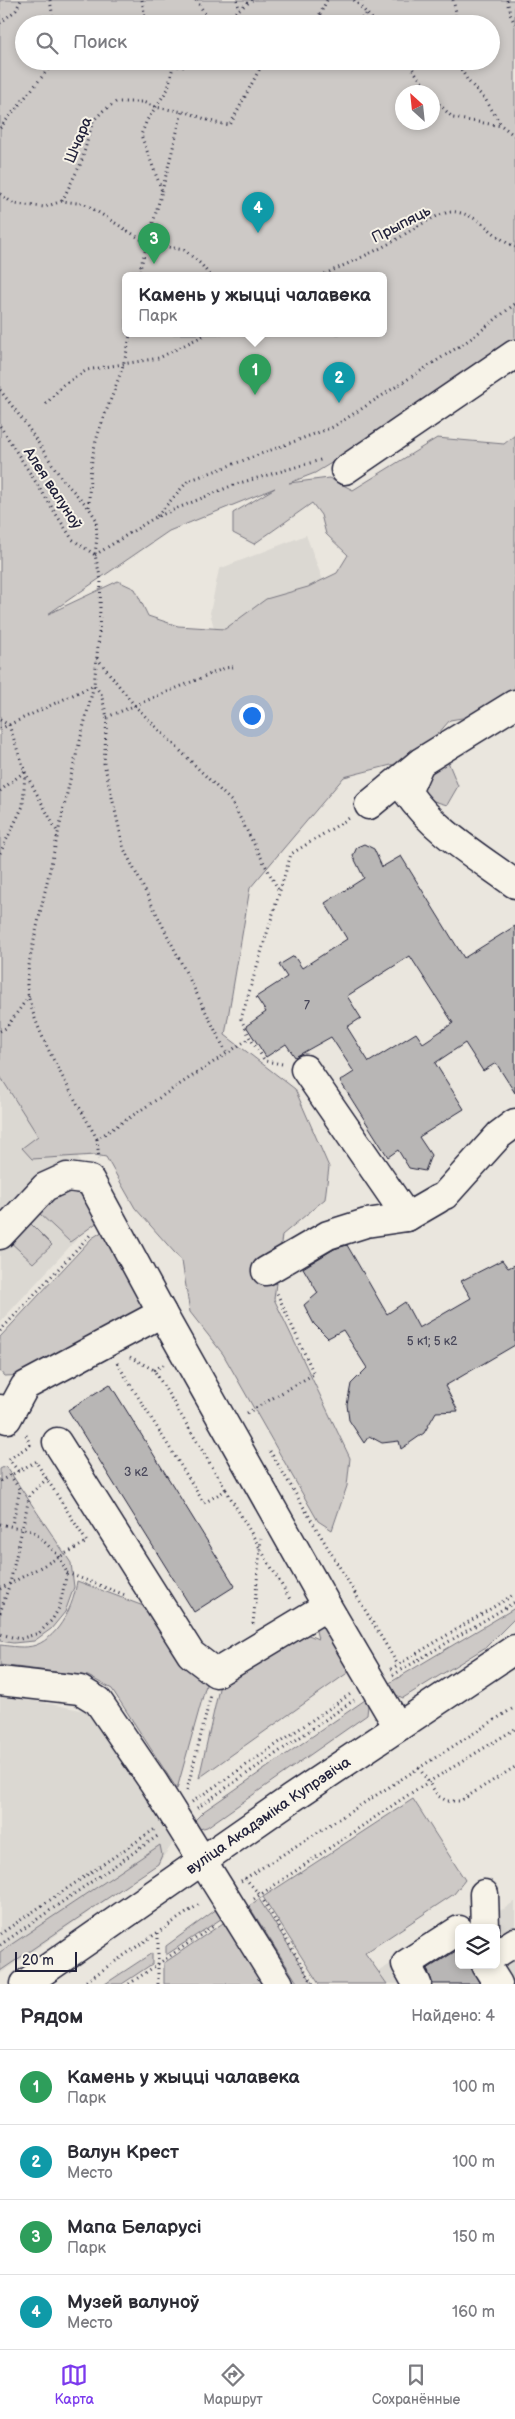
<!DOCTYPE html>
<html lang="ru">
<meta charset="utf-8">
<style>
:root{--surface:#fff;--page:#f7f7f7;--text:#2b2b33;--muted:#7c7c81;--line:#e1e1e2;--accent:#7c3aed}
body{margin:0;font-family:"Balsamiq Sans",sans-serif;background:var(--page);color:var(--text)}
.controls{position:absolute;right:15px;bottom:15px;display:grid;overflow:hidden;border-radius:8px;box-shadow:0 2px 8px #0003}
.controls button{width:45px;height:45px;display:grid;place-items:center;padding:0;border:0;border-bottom:1px solid var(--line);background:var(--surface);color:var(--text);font:25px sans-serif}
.compass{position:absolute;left:395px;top:85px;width:45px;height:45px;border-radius:50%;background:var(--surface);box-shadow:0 2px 8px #0003;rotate:333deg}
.scale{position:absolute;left:15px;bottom:12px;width:62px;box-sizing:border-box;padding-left:5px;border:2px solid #22223b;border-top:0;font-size:14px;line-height:18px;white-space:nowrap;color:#22223b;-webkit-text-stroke:4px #f7f3e8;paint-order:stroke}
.you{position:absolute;left:251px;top:715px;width:18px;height:18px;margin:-12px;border:4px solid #fff;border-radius:50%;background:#1a73e8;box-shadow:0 0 0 8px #1a73e833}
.badge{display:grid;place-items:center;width:32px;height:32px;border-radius:50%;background:var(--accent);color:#fff;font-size:16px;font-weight:700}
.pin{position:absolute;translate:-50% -41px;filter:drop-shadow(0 1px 2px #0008)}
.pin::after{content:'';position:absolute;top:26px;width:18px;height:15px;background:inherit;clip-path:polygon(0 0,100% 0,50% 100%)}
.popup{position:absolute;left:122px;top:272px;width:265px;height:65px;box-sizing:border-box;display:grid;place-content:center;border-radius:8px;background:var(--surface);filter:drop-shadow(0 1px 4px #0005);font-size:16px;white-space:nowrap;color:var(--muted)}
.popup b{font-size:19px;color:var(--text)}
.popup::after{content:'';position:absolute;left:50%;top:100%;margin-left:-10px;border:10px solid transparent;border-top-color:var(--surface)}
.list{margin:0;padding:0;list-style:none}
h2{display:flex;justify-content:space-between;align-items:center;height:65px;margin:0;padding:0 20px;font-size:21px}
h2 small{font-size:16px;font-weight:400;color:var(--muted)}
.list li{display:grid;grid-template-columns:32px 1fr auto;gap:15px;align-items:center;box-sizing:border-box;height:75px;padding:0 20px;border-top:1px solid var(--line)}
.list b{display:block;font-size:19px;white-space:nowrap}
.list p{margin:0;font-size:16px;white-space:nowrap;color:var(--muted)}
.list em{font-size:16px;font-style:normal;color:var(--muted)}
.icon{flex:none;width:28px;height:28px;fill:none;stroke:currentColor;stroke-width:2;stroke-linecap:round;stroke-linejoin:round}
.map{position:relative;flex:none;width:515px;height:1984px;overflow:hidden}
.search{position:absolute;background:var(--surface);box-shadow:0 2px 8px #0003;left:15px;right:15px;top:15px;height:55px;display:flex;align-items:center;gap:12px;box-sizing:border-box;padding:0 18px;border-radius:28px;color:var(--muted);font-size:19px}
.sheet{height:365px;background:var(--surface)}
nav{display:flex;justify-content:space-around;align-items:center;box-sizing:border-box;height:70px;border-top:1px solid var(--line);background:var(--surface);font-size:14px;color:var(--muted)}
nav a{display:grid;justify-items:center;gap:2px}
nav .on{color:var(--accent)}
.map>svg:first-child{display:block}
.built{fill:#dbd8d2;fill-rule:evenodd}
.green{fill:#cdc9c6;stroke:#787680;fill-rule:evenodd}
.building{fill:#b8b6b5;stroke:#22223b;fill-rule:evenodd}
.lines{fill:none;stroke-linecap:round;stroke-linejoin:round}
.minor-casing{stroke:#22223b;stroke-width:31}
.major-casing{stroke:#22223b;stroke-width:31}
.path{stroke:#22223b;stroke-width:3;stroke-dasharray:1 4;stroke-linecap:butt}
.minor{stroke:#f7f3e8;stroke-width:28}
.major{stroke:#f7f3e8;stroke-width:28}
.labels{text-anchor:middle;stroke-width:4;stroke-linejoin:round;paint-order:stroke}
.number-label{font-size:12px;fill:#48475a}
.street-label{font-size:15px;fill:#22223b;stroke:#f7f3e8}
</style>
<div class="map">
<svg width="515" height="1984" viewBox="0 0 515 1984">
<rect width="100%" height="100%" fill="#eae6de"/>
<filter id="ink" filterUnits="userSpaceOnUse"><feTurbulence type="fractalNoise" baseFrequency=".02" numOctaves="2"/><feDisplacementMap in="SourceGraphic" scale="10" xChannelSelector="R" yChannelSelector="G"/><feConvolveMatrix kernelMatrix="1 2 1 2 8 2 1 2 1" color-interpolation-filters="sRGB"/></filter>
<g filter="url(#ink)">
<g class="built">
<path d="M 306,535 L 350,653 L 225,668 L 210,613 L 219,569 Z"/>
<path d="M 0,1076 L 14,1100 L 75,1149 L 100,1214 L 0,1322 Z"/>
<path d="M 0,1694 L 96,1713 L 179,1835 L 158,1864 L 0,1974 Z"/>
<path d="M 515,1901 L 515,1984 L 387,1984 L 379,1971 L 466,1918 L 504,1909 ZM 459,1928 L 496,1928 L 496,1965 L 459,1965 Z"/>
</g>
<g class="green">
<path d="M 0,0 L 515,0 L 515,344 L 486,368 L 315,473 L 289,483 L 329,478 L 353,490 L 437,438 L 504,444 L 515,435 L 515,717 L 480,715 L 450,720 L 437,735 L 458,786 L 447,805 L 417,796 L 395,764 L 344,777 L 250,888 L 225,1035 L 295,1089 L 329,1167 L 325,1199 L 282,1235 L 274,1299 L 350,1458 L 347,1486 L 332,1530 L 318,1521 L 223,1354 L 190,1312 L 182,1261 L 135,1208 L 106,1157 L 95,1155 L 32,1159 L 22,1148 L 38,1136 L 0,1076 ZM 24,24 L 491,24 L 491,61 L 24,61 ZM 402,92 L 432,92 L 432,122 L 402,122 ZM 126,276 L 384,276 L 384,334 L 126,334 ZM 275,488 L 233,513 L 233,533 L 254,544 L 312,503 L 321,515 L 326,534 L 348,555 L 337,573 L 308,587 L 266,599 L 225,629 L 178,626 L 148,616 L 135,589 L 118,581 L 48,614 L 169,531 Z"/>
<path d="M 76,1183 L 102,1219 L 70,1242 L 39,1213 L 57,1188 Z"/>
<path d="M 27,1220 L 52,1245 L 33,1263 L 8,1240 Z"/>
<path d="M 110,1227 L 154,1304 L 27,1375 L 4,1376 L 0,1371 L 0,1337 L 92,1238 Z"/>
<path d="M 6,1466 L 71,1563 L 74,1587 L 65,1612 L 51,1629 L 34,1641 L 13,1643 L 0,1641 L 0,1469 Z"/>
<path d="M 77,1581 L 162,1613 L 206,1685 L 177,1789 L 112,1689 L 88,1676 L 0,1665 L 0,1645 C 11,1646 25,1649 36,1645 C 60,1636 74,1604 77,1581 Z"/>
<path d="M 515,1608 L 515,1618 L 486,1647 L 403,1698 L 394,1694 L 386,1685 Z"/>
<path d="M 324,1622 L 353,1669 L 199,1778 L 220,1684 L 304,1633 L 318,1639 L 315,1627 Z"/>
<path d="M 365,1700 L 368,1705 L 367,1715 L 207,1827 L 196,1830 L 191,1824 L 204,1811 Z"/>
<path d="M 413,1799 L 465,1880 L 454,1894 L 365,1953 L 387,1984 L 319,1984 L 263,1897 Z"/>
<path d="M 160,1845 L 162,1855 L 158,1864 L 0,1971 L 0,1952 Z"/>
<path d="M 259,1899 L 313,1984 L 298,1984 L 249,1906 Z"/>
<path d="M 221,1906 L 227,1915 L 166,1955 L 166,1946 Z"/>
<path d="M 229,1919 L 268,1984 L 164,1984 L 164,1963 Z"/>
<path d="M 152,1953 L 152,1964 L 122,1984 L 105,1984 Z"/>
</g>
<g class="building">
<path d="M 364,844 L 374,849 L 382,867 L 401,856 L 464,958 L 515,926 L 515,1093 L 496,1063 L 483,1071 L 465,1043 L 435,1063 L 464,1109 L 419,1137 L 431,1155 L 425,1171 L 409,1168 L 398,1150 L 388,1157 L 340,1081 L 354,1072 L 331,1037 L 295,1057 L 286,1044 L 266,1057 L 246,1026 L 266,1012 L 256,997 L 287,977 L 279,965 L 294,956 L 302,968 L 347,939 L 325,903 L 364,878 L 353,856 L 357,847 ZM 410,956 L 453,1023 L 423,1043 L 416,1033 L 369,1062 L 347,1027 L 361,1018 L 347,996 Z"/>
<path d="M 347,1245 L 387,1314 L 405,1302 L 419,1328 L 471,1298 L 461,1281 L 502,1260 L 508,1268 L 515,1265 L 515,1345 L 445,1386 L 458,1411 L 436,1412 L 424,1433 L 401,1449 L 399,1441 L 382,1443 L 369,1436 L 364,1443 L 349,1420 L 347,1405 L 351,1384 L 367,1368 L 343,1330 L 328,1338 L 314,1324 L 304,1305 L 318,1293 L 303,1268 L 334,1249 Z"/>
<path d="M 110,1384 L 235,1586 L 194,1612 L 68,1410 Z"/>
<path d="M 459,1949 L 459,1965 L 470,1965 L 480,1984 L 433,1984 L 427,1969 Z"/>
</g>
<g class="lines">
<defs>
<g id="minor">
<path d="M 345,470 L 515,354"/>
<path d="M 420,763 L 407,792 C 434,831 477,856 515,884"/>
<path d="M 369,805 L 421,762 L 515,704"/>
<path d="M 305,1069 L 407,1217"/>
<path d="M 445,1195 L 499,1135 L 515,1123"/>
<path d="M 0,1235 L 45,1187 L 67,1177 L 90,1180 L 162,1313"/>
<path d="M 266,1271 L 328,1235 L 366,1223 L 407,1217 L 438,1199"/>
<path d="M 0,1409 L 7,1419 L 25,1386 L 162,1313 L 327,1606"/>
<path d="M 57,1442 L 191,1654 L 216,1673 L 327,1606 L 398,1727"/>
<path d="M 0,1681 L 80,1690 L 98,1701 L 154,1783 L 279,1984"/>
<path d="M 484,1894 L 485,1928"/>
<path d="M 496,1954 L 515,1942"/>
<path d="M 486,1965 L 498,1984"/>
<path d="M 417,1984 L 406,1964 L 459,1930"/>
</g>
<g id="major">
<path id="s1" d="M 25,1984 L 292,1798 L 515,1649"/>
</g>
</defs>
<use href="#minor" class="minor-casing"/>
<use href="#major" class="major-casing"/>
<g class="path">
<path d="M 50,0 L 54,24"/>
<path d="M 142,0 L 146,24"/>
<path d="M 196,0 L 212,24"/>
<path d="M 237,0 L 239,9"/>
<path d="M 354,0 L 377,24"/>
<path d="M 453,0 L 456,12 L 455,24"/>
<path d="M 507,0 L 510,14 L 515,24"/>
<path d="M 0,23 L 16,10 L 21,0"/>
<path d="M 219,24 L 252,0"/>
<path d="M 319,24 L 318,18 L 327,0"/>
<path d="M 353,24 L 367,14"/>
<path d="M 164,61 L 173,66"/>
<path d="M 407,61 L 429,92"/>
<path d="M 456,61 L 468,81 L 485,99 L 502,126 L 515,136"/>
<path d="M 432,97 L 453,118 L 502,126"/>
<path d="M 0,128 L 55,61"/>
<path d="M 162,191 L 182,112"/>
<path d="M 0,194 L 14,204 L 45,207 L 62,201 L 85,204 L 147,243 L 184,250 L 201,264 L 210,276"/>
<path d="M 62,201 L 81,163 L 93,121 L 103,111 L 116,102 L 143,102 L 155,107 L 189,113 L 216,123 L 230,125 L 259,70 L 260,61"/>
<path d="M 138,276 L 162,191 L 141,135 L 147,120 L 168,89 L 173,66 L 186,67 L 192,61"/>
<path d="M 320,276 C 345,265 370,254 394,241 C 407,233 442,209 456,212 C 484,217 491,236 515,247"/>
<path d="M 0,390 L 25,423 L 62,479 L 89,508 L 96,519 L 97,537 L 95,555 L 101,580 L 99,635 L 94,685 L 70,780 L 30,958 C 29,967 27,976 27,985 C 29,1026 77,1101 97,1139 L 250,1038"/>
<path d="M 46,404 L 63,385 L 87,370 L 159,358 L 206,334"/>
<path d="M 0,426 L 72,539 L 95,555"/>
<path d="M 89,507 C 89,486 90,466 95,445 C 105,407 125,373 130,334"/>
<path d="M 157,516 L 188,481 L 333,427 L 469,340 L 515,304"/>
<path d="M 95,555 L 154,518 L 236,484 L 324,459"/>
<path d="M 97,658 L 135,706 L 231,801 L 279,891"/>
<path d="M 107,717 L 225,668 L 233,667"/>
<path d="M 0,720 L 9,725 L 25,772 L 58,833"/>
<path d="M 0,729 L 94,685 L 101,694 L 107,717 L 104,763 L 124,849 L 226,1052"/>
<path d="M 0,791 L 24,772"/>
<path d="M 0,853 L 23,806 L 25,772"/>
<path d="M 0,1031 L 6,1028 L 29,996"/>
<path d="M 282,1064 L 265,1061 L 250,1038 L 241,1019 L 291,854 L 351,817"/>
<path d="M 97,1139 L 99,1159"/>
<path d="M 0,1331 L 92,1233"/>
<path d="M 130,1357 L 154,1370 L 226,1490"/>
<path d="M 117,1363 L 204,1503 L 226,1490 L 291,1601"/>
<path d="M 154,1370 L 165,1364"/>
<path d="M 247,1413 L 314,1374 L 276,1291"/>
<path d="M 270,1451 L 398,1665"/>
<path d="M 18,1471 L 9,1459 L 30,1445 L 25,1432"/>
<path d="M 10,1475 L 20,1490 L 12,1525"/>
<path d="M 0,1481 L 37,1461"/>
<path d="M 0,1524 L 33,1531 L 59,1556 L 67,1573 L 59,1608 L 52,1620 L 39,1633 L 20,1639 L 0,1634"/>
<path d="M 67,1573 L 125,1595"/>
<path d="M 0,1589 L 87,1542 L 36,1462"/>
<path d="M 0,1613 L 10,1583 L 30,1494 L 48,1478"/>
<path d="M 253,1624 L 261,1539"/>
<path d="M 391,1669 L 515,1594"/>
<path d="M 393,1675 L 515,1602"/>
<path d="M 419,1768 L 438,1796 L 447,1801 L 460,1801 L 515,1767"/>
<path d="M 187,1790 L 211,1695"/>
<path d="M 192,1802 L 352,1693"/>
<path d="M 197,1808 L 354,1700"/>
<path d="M 245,1878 L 260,1895 L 313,1984"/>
<path d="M 241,1881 L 515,1707"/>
<path d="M 254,1899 L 414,1791 L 515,1729"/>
<path d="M 158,1933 L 158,1984"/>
<path d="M 0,1934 L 155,1829"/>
<path d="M 0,1945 L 159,1835"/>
<path d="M 82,1984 L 201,1903"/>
<path d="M 129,1984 L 215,1925"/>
</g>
<use href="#minor" class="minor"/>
<use href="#major" class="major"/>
</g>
</g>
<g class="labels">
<g class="number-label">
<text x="307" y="1009">7</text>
<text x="432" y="1345">5 к1; 5 к2</text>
<text x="136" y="1476">3 к2</text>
</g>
<g class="street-label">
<text transform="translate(78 140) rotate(-68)" y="5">Шчара</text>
<text transform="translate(401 224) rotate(-27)" y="5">Прыпяць</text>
<text transform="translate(53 488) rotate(57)" y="5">Алея валуноў</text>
<text dy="5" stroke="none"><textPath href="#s1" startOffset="296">вуліца Акадэміка Купрэвіча</textPath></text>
</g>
</g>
</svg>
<div class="controls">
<button><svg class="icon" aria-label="layers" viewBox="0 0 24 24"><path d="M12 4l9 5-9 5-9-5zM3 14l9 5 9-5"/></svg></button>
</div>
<svg class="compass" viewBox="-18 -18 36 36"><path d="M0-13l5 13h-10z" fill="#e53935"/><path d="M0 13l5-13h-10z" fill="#7c7c81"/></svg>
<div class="scale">20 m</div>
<div class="you"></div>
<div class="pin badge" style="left:255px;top:395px;background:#2e9e5b">1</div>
<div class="popup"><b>Камень у жыцці чалавека</b>Парк</div>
<div class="pin badge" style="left:339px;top:403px;background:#0f9aa8">2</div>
<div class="pin badge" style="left:154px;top:264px;background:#2e9e5b">3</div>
<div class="pin badge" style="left:258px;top:233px;background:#0f9aa8">4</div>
<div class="search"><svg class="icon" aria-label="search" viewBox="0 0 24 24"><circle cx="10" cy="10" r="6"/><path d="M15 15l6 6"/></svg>Поиск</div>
</div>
<section class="sheet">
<h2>Рядом<small>Найдено: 4</small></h2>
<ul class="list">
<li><span class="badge" style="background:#2e9e5b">1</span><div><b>Камень у жыцці чалавека</b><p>Парк</p></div><em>100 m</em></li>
<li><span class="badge" style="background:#0f9aa8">2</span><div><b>Валун Крест</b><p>Место</p></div><em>100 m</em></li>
<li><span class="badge" style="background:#2e9e5b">3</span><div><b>Мапа Беларусі</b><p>Парк</p></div><em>150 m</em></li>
<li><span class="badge" style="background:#0f9aa8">4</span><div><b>Музей валуноў</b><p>Место</p></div><em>160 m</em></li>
</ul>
</section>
<nav>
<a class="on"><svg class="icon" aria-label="map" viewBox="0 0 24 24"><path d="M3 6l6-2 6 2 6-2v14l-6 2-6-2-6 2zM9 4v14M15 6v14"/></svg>Карта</a>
<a><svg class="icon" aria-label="directions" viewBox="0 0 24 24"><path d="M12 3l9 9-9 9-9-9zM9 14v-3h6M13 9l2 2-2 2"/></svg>Маршрут</a>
<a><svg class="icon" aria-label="saved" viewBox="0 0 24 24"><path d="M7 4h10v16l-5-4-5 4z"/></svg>Сохранённые</a>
</nav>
